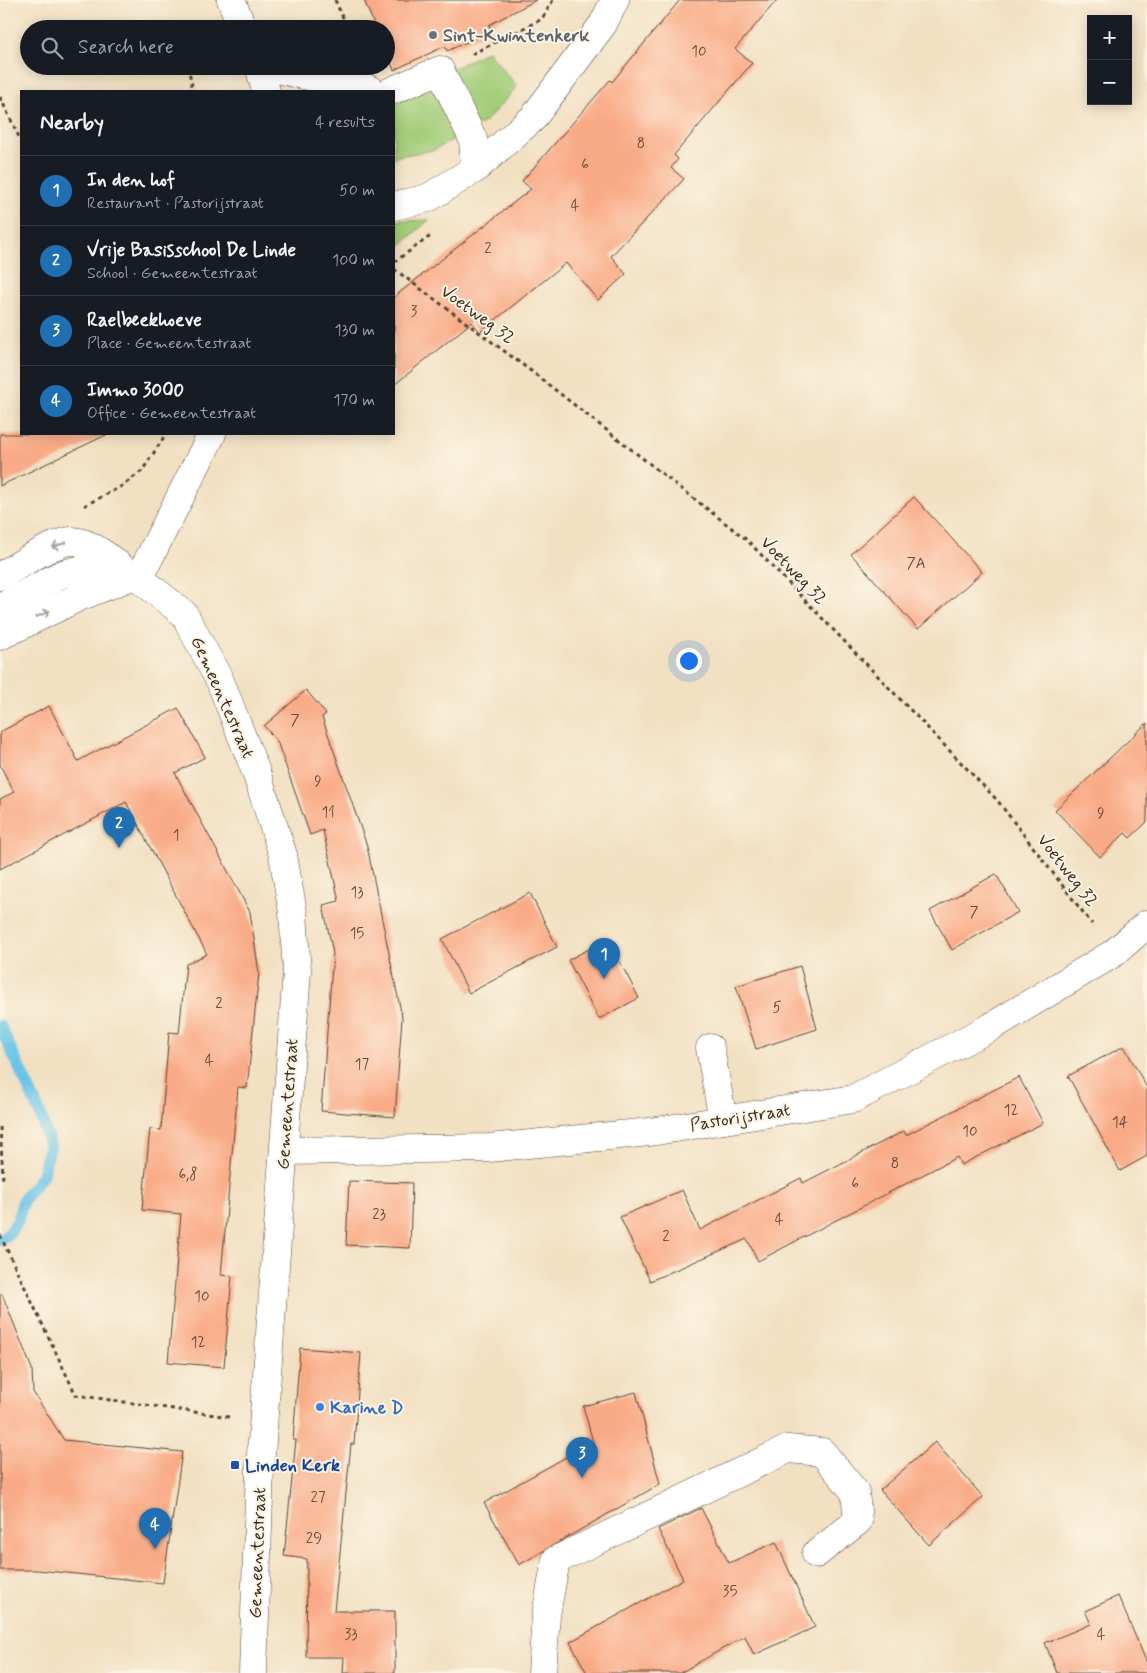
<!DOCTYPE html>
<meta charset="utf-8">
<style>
:root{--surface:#171b24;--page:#20242c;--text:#f1f3f6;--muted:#9ea1a6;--line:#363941;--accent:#1f6fb2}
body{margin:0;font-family:Mynerve,sans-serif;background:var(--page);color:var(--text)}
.controls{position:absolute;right:15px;top:15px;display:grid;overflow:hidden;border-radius:0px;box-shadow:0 2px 12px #0003}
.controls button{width:45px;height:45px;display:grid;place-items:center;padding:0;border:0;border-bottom:1px solid var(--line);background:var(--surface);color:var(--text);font:25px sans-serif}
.you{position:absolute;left:688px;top:660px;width:18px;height:18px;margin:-12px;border:4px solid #fff;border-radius:50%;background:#1a73e8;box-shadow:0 0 0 8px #1a73e833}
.badge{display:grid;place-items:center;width:32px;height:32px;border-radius:50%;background:var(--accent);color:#fff;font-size:16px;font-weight:700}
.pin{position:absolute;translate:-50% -41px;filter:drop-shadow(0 1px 2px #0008)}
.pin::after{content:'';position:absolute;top:26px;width:18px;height:15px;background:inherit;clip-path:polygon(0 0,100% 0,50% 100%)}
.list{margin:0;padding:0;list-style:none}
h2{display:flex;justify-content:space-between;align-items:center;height:65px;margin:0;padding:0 20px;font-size:21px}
h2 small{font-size:16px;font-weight:400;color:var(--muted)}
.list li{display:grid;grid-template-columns:32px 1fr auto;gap:15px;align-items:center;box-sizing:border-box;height:70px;padding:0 20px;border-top:1px solid var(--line)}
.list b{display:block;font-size:19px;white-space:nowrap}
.list p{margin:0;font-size:16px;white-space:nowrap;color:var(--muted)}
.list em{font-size:16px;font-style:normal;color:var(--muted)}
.icon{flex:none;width:28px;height:28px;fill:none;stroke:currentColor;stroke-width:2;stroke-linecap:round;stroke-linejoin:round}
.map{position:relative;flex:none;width:1147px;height:1673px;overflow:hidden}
.search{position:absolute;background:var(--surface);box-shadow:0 2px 12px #0003;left:20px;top:20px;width:375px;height:55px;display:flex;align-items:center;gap:12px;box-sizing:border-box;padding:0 18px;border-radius:28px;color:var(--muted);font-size:19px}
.panel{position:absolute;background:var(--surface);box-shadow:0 2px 12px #0003;left:20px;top:90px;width:375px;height:345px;border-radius:0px}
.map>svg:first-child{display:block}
.green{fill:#a3cd79;stroke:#6f7c4c}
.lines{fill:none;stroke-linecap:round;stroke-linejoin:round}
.stream{stroke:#69c4e7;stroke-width:12}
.building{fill:#f9aa86}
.minor-casing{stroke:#564537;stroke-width:29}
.path{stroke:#564537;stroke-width:3;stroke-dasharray:4 4;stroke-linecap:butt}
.minor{stroke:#fff;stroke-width:28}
.oneway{stroke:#a79f9a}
.worship-dot{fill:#6b7280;stroke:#fcf5e5;stroke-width:2}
.shop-dot{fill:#3f7fe0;stroke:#fcf5e5;stroke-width:2}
.transit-dot{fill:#1a4fb4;stroke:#fcf5e5;stroke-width:2}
.labels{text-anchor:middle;stroke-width:4;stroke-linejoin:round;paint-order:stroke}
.number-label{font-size:15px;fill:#6a4a38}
.worship-label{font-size:18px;font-weight:bold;fill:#5b616d;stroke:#fcf5e5;text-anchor:start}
.street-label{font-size:18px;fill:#3b2a1e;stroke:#fcf5e5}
.shop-label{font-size:18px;font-weight:bold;fill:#366cbe;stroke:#fcf5e5;text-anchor:start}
.transit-label{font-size:18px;font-weight:bold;fill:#164399;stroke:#fcf5e5;text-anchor:start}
</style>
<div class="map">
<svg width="1147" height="1673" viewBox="0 0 1147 1673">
<rect width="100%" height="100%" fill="#fcf5e5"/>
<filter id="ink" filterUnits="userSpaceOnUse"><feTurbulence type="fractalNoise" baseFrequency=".02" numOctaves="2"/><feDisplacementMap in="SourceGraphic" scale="10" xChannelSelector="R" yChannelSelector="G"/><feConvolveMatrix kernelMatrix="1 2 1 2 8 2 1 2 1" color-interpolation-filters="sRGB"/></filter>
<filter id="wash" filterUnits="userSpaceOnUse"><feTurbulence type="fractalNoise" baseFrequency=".0096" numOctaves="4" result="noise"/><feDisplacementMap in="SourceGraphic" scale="20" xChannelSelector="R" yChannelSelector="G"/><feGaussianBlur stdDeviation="1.12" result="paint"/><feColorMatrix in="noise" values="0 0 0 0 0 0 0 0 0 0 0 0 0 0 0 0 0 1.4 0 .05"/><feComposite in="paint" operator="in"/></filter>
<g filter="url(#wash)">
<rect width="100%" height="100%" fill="#f2e0c2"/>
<g class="green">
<path d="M 488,51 L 517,87 L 486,121 L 434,150 L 398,156 L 394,159 L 394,98 Z"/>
<path d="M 429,220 L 394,251 L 394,221 Z"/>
</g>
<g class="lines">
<path class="stream" d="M 0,1026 L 40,1113 L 50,1146 L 42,1176 L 23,1200 L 18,1220 L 9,1234 L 0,1240"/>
</g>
<g id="blocks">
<g class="building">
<path d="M 364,0 L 536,0 L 489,25 L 491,31 L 447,51 L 445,46 L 394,70 L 386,52 L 386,29 L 376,29 Z"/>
<path d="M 680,0 L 777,0 L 735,49 L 752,63 L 674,155 L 678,159 L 671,168 L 684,179 L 611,256 L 626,274 L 598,300 L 566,263 L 480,332 L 472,322 L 394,385 L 394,297 L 531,189 L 522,181 L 610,80 L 612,82 Z"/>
<path d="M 0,434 L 108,434 L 0,486 Z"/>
<path d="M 914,497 L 982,572 L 918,629 L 851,554 Z"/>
<path d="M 306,690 L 326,714 L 322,717 L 367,846 L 402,1017 L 395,1117 L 321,1111 L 333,953 L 323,905 L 339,901 L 323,830 L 310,835 L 277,741 L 264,726 Z"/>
<path d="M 49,706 L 78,761 L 178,708 L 205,757 L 175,773 L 250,912 L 259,973 L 247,1088 L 238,1087 L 221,1275 L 232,1276 L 224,1367 L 168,1362 L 181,1214 L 142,1210 L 150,1129 L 161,1130 L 169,1032 L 179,1033 L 186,964 L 207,954 L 126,802 L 0,869 L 0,799 L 14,792 L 0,765 L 0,732 Z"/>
<path d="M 1147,723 L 1147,822 L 1130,838 L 1125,833 L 1100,857 L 1055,810 Z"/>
<path d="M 996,874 L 1018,912 L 952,950 L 930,911 Z"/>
<path d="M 530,893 L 557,947 L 469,993 L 442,939 Z"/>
<path d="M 608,939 L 639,998 L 599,1019 L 568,960 Z"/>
<path d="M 800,966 L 817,1029 L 756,1049 L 736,986 Z"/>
<path d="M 1124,1046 L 1147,1088 L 1147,1156 L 1120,1171 L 1068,1076 Z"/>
<path d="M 1019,1077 L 1043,1123 L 961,1165 L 957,1157 L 758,1261 L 747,1239 L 650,1281 L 620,1217 L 682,1190 L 700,1230 L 801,1178 L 803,1183 L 904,1131 L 906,1135 Z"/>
<path d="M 349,1181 L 412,1183 L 410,1248 L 346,1245 Z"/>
<path d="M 2,1294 L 32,1369 L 33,1392 L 64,1440 L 182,1452 L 163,1583 L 38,1570 L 0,1570 L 0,1295 Z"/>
<path d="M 300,1348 L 361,1353 L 354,1444 L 351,1444 L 334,1611 L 395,1611 L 395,1673 L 343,1673 L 344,1657 L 306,1657 L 307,1559 L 284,1556 L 296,1440 L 293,1440 Z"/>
<path d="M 636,1392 L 660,1484 L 519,1565 L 484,1503 L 593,1442 L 583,1406 Z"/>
<path d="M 935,1442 L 983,1497 L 929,1545 L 880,1490 Z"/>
<path d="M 701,1508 L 729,1563 L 776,1542 L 815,1627 L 754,1655 L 745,1636 L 680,1673 L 587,1673 L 570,1642 L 683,1579 L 658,1529 Z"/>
<path d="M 1118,1596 L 1147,1663 L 1147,1673 L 1057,1673 L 1045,1643 L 1091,1624 L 1085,1611 Z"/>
</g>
</g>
</g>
<g filter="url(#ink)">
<use href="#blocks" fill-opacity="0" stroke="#564537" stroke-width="1"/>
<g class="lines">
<defs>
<g id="minor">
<path d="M 231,0 L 243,29"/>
<path d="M 259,66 L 266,91"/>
<path d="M 263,66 L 327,80 L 357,83 L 372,91"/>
<path d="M 391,91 L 440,70 L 473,139 L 475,169"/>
<path d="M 394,206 L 428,198 L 475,169 L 533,118 L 603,24 L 615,0"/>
<path d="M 0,576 C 17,567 55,540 73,541 C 90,542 108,557 121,567"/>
<path d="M 139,578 L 212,434"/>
<path d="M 0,607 L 62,574 L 95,566 L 139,578 L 184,614 L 220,681 L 256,772 L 283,855 L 293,913 L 297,971 L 260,1468 L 253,1673"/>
<path d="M 0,636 L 79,597 L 132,576"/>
<path d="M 710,1048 L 723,1120"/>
<path d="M 284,1151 L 489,1148 L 650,1132 L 853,1099 L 991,1027 L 1114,953 L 1147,924"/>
<path d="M 542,1673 L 546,1615 L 556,1560 L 788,1449 L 822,1452 L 855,1492 L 858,1521 L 816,1554"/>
</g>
</defs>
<use href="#minor" class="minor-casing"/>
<g class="path">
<path d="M 335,0 L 348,29"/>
<path d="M 195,29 L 200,20"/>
<path d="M 472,54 L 542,19 L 553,0"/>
<path d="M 188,66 L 193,91"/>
<path d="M 0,97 L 21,141"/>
<path d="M 394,262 L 432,235"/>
<path d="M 394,269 L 531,371 L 747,540 L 997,800 L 1092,924"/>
<path d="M 84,506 L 122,486 L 142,471 L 166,434"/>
<path d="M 0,1127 L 3,1177 L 0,1180"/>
<path d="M 0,1235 L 76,1395 L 229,1417"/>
</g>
<use href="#minor" class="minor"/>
</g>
<defs><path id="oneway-shaft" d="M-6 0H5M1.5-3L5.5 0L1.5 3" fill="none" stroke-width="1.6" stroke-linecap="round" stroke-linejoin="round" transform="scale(1.25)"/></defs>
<g class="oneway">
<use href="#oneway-shaft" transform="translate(59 545) rotate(159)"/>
<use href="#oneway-shaft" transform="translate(43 614) rotate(-25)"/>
</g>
</g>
<circle class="worship-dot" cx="433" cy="35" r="5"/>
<circle class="shop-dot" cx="320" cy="1407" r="5"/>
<rect class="transit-dot" x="230" y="1460" width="10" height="10" rx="2.5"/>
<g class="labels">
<g class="number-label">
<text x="699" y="56">10</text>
<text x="641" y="148">8</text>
<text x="585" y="169">6</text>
<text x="575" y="210">4</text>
<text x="488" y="253">2</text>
<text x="414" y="316">3</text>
<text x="916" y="568">7A</text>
<text x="295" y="725">7</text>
<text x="318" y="786">9</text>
<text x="328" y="817">11</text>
<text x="1101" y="818">9</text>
<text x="176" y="840">1</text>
<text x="357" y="897">13</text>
<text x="974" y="917">7</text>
<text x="357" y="938">15</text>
<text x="219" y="1008">2</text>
<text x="777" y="1012">5</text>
<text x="209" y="1065">4</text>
<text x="362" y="1069">17</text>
<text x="1011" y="1115">12</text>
<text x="1120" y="1127">14</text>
<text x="970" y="1136">10</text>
<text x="895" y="1168">8</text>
<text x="188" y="1179">6,8</text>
<text x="855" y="1188">6</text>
<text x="379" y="1219">23</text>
<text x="779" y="1224">4</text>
<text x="666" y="1241">2</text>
<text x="202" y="1301">10</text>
<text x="198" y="1347">12</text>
<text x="318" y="1502">27</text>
<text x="314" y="1543">29</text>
<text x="730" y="1596">35</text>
<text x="351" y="1639">33</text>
<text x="1101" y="1639">4</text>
</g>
<g class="worship-label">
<text x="443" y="41">Sint-Kwintenkerk</text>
</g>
<g class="street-label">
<text transform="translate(478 314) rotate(36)" y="6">Voetweg 32</text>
<text transform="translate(794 570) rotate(46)" y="6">Voetweg 32</text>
<text transform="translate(223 697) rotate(66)" y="6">Gemeentestraat</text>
<text transform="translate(1068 870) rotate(52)" y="6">Voetweg 32</text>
<text transform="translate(287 1104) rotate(-86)" y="6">Gemeentestraat</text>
<text transform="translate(740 1117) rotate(-9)" y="6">Pastorijstraat</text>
<text transform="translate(257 1553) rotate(-88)" y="6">Gemeentestraat</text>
</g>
<g class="shop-label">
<text x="330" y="1413">Karine D</text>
</g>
<g class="transit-label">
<text x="245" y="1471">Linden Kerk</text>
</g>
</g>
</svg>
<div class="controls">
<button>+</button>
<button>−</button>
</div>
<div class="you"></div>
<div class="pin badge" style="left:604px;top:979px">1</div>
<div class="pin badge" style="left:119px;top:848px">2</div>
<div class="pin badge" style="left:582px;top:1478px">3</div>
<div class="pin badge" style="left:155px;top:1549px">4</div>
<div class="search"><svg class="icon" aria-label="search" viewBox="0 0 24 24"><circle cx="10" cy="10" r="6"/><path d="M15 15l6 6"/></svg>Search here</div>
<section class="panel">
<h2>Nearby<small>4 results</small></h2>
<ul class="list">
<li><span class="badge">1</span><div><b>In den hof</b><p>Restaurant · Pastorijstraat</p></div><em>50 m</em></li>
<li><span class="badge">2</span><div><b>Vrije Basisschool De Linde</b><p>School · Gemeentestraat</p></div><em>100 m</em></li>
<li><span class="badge">3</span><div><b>Raelbeekhoeve</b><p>Place · Gemeentestraat</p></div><em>130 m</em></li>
<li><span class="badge">4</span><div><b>Immo 3000</b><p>Office · Gemeentestraat</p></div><em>170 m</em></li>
</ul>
</section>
</div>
